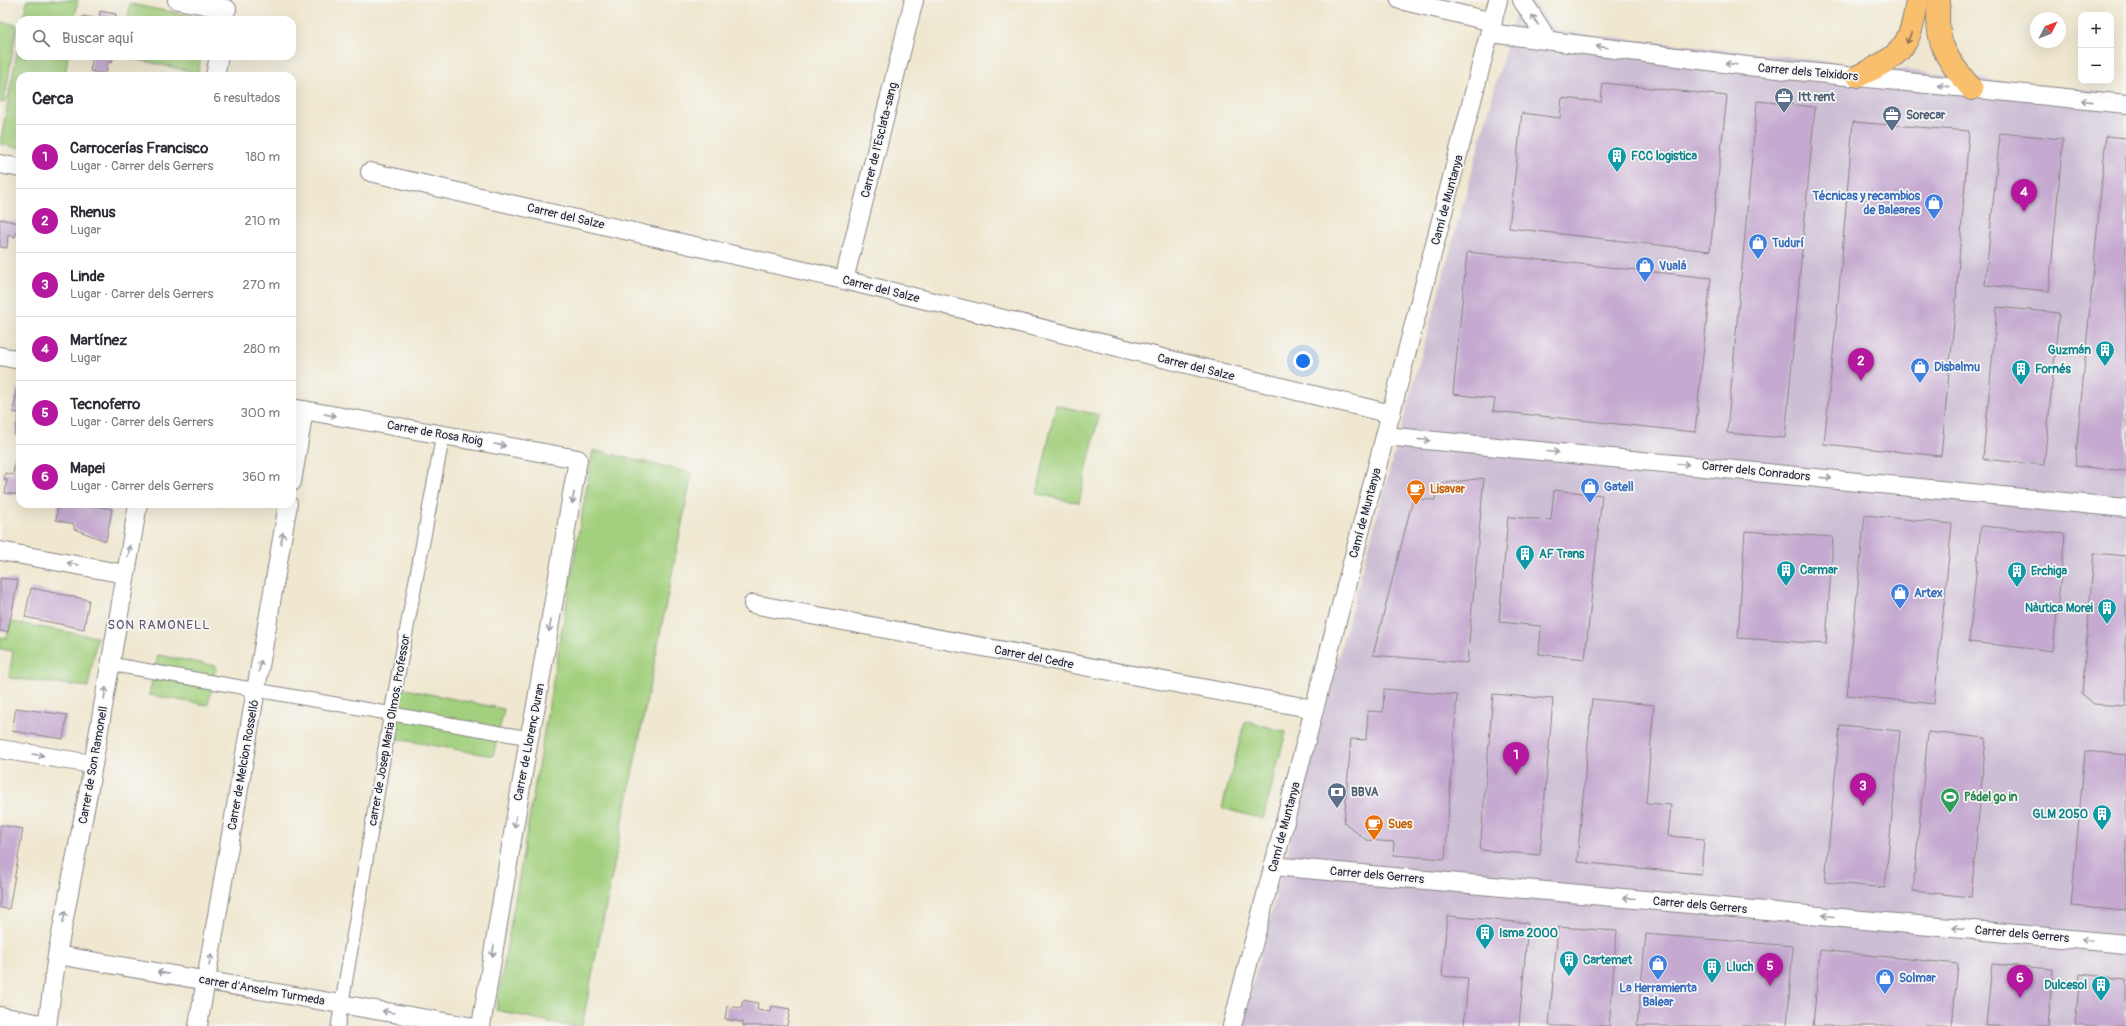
<!DOCTYPE html>
<html lang="es">
<meta charset="utf-8">
<style>
:root{--surface:#fff;--page:#f7f7f7;--text:#2b2b33;--muted:#7c7c81;--line:#e1e1e2;--accent:#b5179e}
body{margin:0;font-family:Pangolin,sans-serif;background:var(--page);color:var(--text)}
.controls{position:absolute;right:12px;top:12px;display:grid;overflow:hidden;border-radius:8px;box-shadow:0 4px 16px #0002}
.controls button{width:36px;height:36px;display:grid;place-items:center;padding:0;border:0;border-bottom:1px solid var(--line);background:var(--surface);color:var(--text);font:20px sans-serif}
.compass{position:absolute;left:2030px;top:12px;width:36px;height:36px;border-radius:50%;background:var(--surface);box-shadow:0 4px 16px #0002;rotate:48deg}
.you{position:absolute;left:1303px;top:361px;width:14px;height:14px;margin:-10px;border:3px solid #fff;border-radius:50%;background:#1a73e8;box-shadow:0 0 0 6px #1a73e833}
.badge{display:grid;place-items:center;width:26px;height:26px;border-radius:50%;background:var(--accent);color:#fff;font-size:13px;font-weight:700}
.pin{position:absolute;translate:-50% -33px;filter:drop-shadow(0 1px 2px #0008)}
.pin::after{content:'';position:absolute;top:21px;width:14px;height:12px;background:inherit;clip-path:polygon(0 0,100% 0,50% 100%)}
.list{margin:0;padding:0;list-style:none}
h2{display:flex;justify-content:space-between;align-items:center;height:52px;margin:0;padding:0 16px;font-size:17px}
h2 small{font-size:13px;font-weight:400;color:var(--muted)}
.list li{display:grid;grid-template-columns:26px 1fr auto;gap:12px;align-items:center;box-sizing:border-box;height:64px;padding:0 16px;border-top:1px solid var(--line)}
.list b{display:block;font-size:15px;white-space:nowrap}
.list p{margin:0;font-size:13px;white-space:nowrap;color:var(--muted)}
.list em{font-size:13px;font-style:normal;color:var(--muted)}
.icon{flex:none;width:22px;height:22px;fill:none;stroke:currentColor;stroke-width:2;stroke-linecap:round;stroke-linejoin:round}
.map{position:relative;flex:none;width:2126px;height:1026px;overflow:hidden}
.search{position:absolute;background:var(--surface);box-shadow:0 4px 16px #0002;left:16px;top:16px;width:280px;height:44px;display:flex;align-items:center;gap:10px;box-sizing:border-box;padding:0 14px;border-radius:12px;color:var(--muted);font-size:15px}
.panel{position:absolute;background:var(--surface);box-shadow:0 4px 16px #0002;left:16px;top:72px;width:280px;height:436px;border-radius:12px}
.map>svg:first-child{display:block}
.industrial{fill:#ccbed4}
.green{fill:#a3d07e;stroke:#62795c}
.building{fill:#c5a9d0}
.lines{fill:none;stroke-linecap:round;stroke-linejoin:round}
.pedestrian-casing{stroke:#888485;stroke-width:15}
.minor-casing{stroke:#888485;stroke-width:20}
.motorway-casing{stroke:#888485;stroke-width:24}
.pedestrian{stroke:#fff;stroke-width:13}
.minor{stroke:#fff;stroke-width:18}
.motorway{stroke:#f9bf6d;stroke-width:22}
.oneway{stroke:#9c9ca7}
.oneway2{stroke:#8e7054}
.labels{text-anchor:middle;stroke-width:3.5;stroke-linejoin:round;paint-order:stroke}
.street-label{font-size:12px;fill:#22223b;stroke:#f6f6f2}
.service-label{font-size:12px;font-weight:bold;fill:#4e5e75;stroke:#f6f6f2;text-anchor:start}
.culture-label{font-size:12px;font-weight:bold;fill:#0d838f;stroke:#f6f6f2;text-anchor:start}
.shop-label{font-size:12px;font-weight:bold;fill:#366cbe;stroke:#f6f6f2;text-anchor:start}
.food-label{font-size:12px;font-weight:bold;fill:#c56008;stroke:#f6f6f2;text-anchor:start}
.leisure-label{font-size:12px;font-weight:bold;fill:#27864d;stroke:#f6f6f2;text-anchor:start}
.neighbourhood-label{font-size:13px;letter-spacing:1px;fill:#5b516f;stroke:#f6f6f2}
</style>
<div class="map">
<svg width="2126" height="1026" viewBox="0 0 2126 1026">
<rect width="100%" height="100%" fill="#f6f6f2"/>
<filter id="ink" filterUnits="userSpaceOnUse"><feTurbulence type="fractalNoise" baseFrequency=".025" numOctaves="2"/><feDisplacementMap in="SourceGraphic" scale="8" xChannelSelector="R" yChannelSelector="G"/><feConvolveMatrix kernelMatrix="1 2 1 2 8 2 1 2 1" color-interpolation-filters="sRGB"/></filter>
<filter id="wash" filterUnits="userSpaceOnUse"><feTurbulence type="fractalNoise" baseFrequency=".012" numOctaves="4" result="noise"/><feDisplacementMap in="SourceGraphic" scale="16" xChannelSelector="R" yChannelSelector="G"/><feGaussianBlur stdDeviation="0.9" result="paint"/><feColorMatrix in="noise" values="0 0 0 0 0 0 0 0 0 0 0 0 0 0 0 0 0 1.4 0 .05"/><feComposite in="paint" operator="in"/></filter>
<g filter="url(#wash)">
<rect width="100%" height="100%" fill="#efe7cf"/>
<path class="industrial" d="M 1519,0 L 1529,0 L 1557,31 L 2126,95 L 2126,1026 L 1242,1026 L 1326,702 Z"/>
<g class="green">
<path d="M 27,0 L 78,0 L 74,20 L 23,20 Z"/>
<path d="M 130,4 L 207,19 L 207,20 L 128,20 Z"/>
<path d="M 0,22 L 17,25 L 4,103 L 0,102 Z"/>
<path d="M 20,36 L 20,56 L 68,56 L 65,76 L 20,76 L 20,148 L 0,144 Z"/>
<path d="M 122,56 L 201,56 L 198,73 Z"/>
<path d="M 1056,405 L 1099,415 L 1079,503 L 1037,494 Z"/>
<path d="M 593,450 L 692,473 L 582,1026 L 568,1026 L 496,1010 Z"/>
<path d="M 10,622 L 97,637 L 88,687 L 9,678 L 13,651 L 0,649 L 0,637 L 7,638 Z"/>
<path d="M 158,655 L 216,666 L 208,705 L 149,695 Z"/>
<path d="M 400,688 L 504,709 L 493,756 L 392,738 Z"/>
<path d="M 1245,721 L 1286,732 L 1263,819 L 1222,808 Z"/>
</g>
<g id="blocks">
<g class="building">
<path d="M 100,11 L 116,14 L 115,20 L 82,20 L 83,16 L 99,19 Z"/>
<path d="M 93,56 L 113,56 L 112,63 L 108,62 L 106,74 L 90,71 Z"/>
<path d="M 1603,83 L 1727,96 L 1710,251 L 1509,228 L 1522,113 L 1560,118 L 1562,98 L 1601,102 Z"/>
<path d="M 1757,101 L 1815,107 L 1785,438 L 1727,433 Z"/>
<path d="M 1853,122 L 1969,131 L 1955,312 L 1941,456 L 1824,444 L 1837,314 Z"/>
<path d="M 2000,133 L 2063,139 L 2049,291 L 1985,285 Z"/>
<path d="M 2106,136 L 2126,138 L 2126,471 L 2075,466 Z"/>
<path d="M 0,219 L 19,223 L 15,237 L 8,235 L 7,248 L 0,247 Z"/>
<path d="M 1467,252 L 1711,278 L 1695,432 L 1493,411 L 1495,399 L 1453,394 Z"/>
<path d="M 1997,307 L 2059,313 L 2044,465 L 1983,459 Z"/>
<path d="M 17,389 L 20,390 L 20,437 L 15,436 L 19,413 L 13,412 Z"/>
<path d="M 15,461 L 20,462 L 20,495 L 5,493 L 7,480 L 4,480 L 5,473 L 13,475 Z"/>
<path d="M 1484,478 L 1467,663 L 1373,655 L 1413,499 L 1435,500 L 1438,484 Z"/>
<path d="M 1554,490 L 1602,495 L 1585,659 L 1539,654 L 1541,626 L 1499,622 L 1508,517 L 1551,520 Z"/>
<path d="M 58,504 L 82,504 L 112,509 L 106,541 L 74,529 L 74,524 L 56,520 Z"/>
<path d="M 1865,515 L 1952,524 L 1934,704 L 1847,695 Z"/>
<path d="M 1981,526 L 2065,534 L 2053,651 L 1969,642 Z"/>
<path d="M 1745,531 L 1833,537 L 1826,644 L 1738,638 Z"/>
<path d="M 2094,553 L 2126,556 L 2126,706 L 2094,704 L 2082,694 Z"/>
<path d="M 0,578 L 18,580 L 8,632 L 0,631 Z"/>
<path d="M 31,588 L 89,600 L 84,629 L 25,617 Z"/>
<path d="M 1384,689 L 1457,695 L 1445,859 L 1393,855 L 1394,842 L 1366,840 L 1344,822 L 1351,739 L 1366,740 L 1368,711 L 1383,712 Z"/>
<path d="M 1493,694 L 1553,699 L 1540,855 L 1480,850 Z"/>
<path d="M 1592,699 L 1654,705 L 1646,803 L 1671,805 L 1668,836 L 1704,839 L 1701,874 L 1577,862 Z"/>
<path d="M 16,708 L 67,715 L 63,739 L 12,731 Z"/>
<path d="M 1840,725 L 1900,731 L 1885,888 L 1825,882 Z"/>
<path d="M 1928,732 L 1986,738 L 1971,897 L 1913,891 Z"/>
<path d="M 2085,751 L 2126,755 L 2126,911 L 2071,906 Z"/>
<path d="M 0,825 L 23,829 L 9,909 L 0,908 Z"/>
<path d="M 1447,916 L 1528,923 L 1519,1026 L 1464,1026 L 1468,978 L 1442,976 Z"/>
<path d="M 1558,927 L 1617,931 L 1609,1026 L 1549,1026 Z"/>
<path d="M 1646,934 L 1793,946 L 1787,1026 L 1637,1026 Z"/>
<path d="M 1820,950 L 1958,964 L 1952,1026 L 1813,1026 Z"/>
<path d="M 1992,964 L 2053,969 L 2048,1026 L 1986,1026 Z"/>
<path d="M 2080,974 L 2126,979 L 2126,1026 L 2075,1026 Z"/>
<path d="M 743,1000 L 758,1003 L 757,1010 L 771,1012 L 772,1006 L 790,1009 L 787,1026 L 743,1026 L 743,1022 L 725,1019 L 727,1006 L 741,1008 Z"/>
</g>
</g>
</g>
<g filter="url(#ink)">
<use href="#blocks" fill-opacity="0" stroke="#888485" stroke-width="1"/>
<g class="lines">
<defs>
<g id="pedestrian">
<path d="M 110,664 L 529,738"/>
<path d="M 338,1026 L 391,713 L 443,435"/>
</g>
<g id="minor">
<path d="M 177,0 L 227,9"/>
<path d="M 1400,0 L 1493,22"/>
<path d="M 1522,0 L 1548,40"/>
<path d="M 1490,33 L 1747,66 L 2126,104"/>
<path d="M 215,76 L 219,56"/>
<path d="M 0,164 L 20,168"/>
<path d="M 370,172 L 844,280 L 1391,414"/>
<path d="M 844,280 L 914,0"/>
<path d="M 0,356 L 20,360"/>
<path d="M 292,408 L 578,459 L 535,711 L 529,738 L 481,1026"/>
<path d="M 1385,436 L 2126,508"/>
<path d="M 292,482 L 304,410"/>
<path d="M 0,551 L 125,574"/>
<path d="M 753,604 L 1314,709"/>
<path d="M 0,749 L 92,764"/>
<path d="M 1273,866 L 2126,944"/>
<path d="M 57,955 L 468,1026"/>
<path d="M 0,1016 L 47,1025"/>
<path d="M 47,1026 L 57,955 L 89,788 L 138,504"/>
<path d="M 198,1026 L 288,504"/>
<path d="M 1232,1026 L 1498,0"/>
</g>
<g id="motorway">
<path d="M 1939,0 C 1934,42 1946,59 1972,89"/>
<path d="M 1858,76 C 1901,56 1911,47 1917,0"/>
</g>
</defs>
<use href="#pedestrian" class="pedestrian-casing"/>
<use href="#minor" class="minor-casing"/>
<use href="#motorway" class="motorway-casing"/>
<use href="#pedestrian" class="pedestrian"/>
<use href="#minor" class="minor"/>
<use href="#motorway" class="motorway"/>
</g>
<defs><path id="oneway-shaft" d="M-6 0H5M1.5-3L5.5 0L1.5 3" fill="none" stroke-width="1.6" stroke-linecap="round" stroke-linejoin="round"/></defs>
<g class="oneway">
<use href="#oneway-shaft" transform="translate(1535 20) rotate(-123)"/>
<use href="#oneway-shaft" transform="translate(1602 47) rotate(-173)"/>
<use href="#oneway-shaft" transform="translate(1731 64) rotate(-173)"/>
<use href="#oneway-shaft" transform="translate(1944 86) rotate(-173)"/>
<use href="#oneway-shaft" transform="translate(2087 101) rotate(-174)"/>
<use href="#oneway-shaft" transform="translate(330 415) rotate(10)"/>
<use href="#oneway-shaft" transform="translate(1424 440) rotate(5)"/>
<use href="#oneway-shaft" transform="translate(500 445) rotate(10)"/>
<use href="#oneway-shaft" transform="translate(1553 452) rotate(5)"/>
<use href="#oneway-shaft" transform="translate(1683 464) rotate(5)"/>
<use href="#oneway-shaft" transform="translate(1826 478) rotate(6)"/>
<use href="#oneway-shaft" transform="translate(573 498) rotate(100)"/>
<use href="#oneway-shaft" transform="translate(282 538) rotate(-80)"/>
<use href="#oneway-shaft" transform="translate(129 551) rotate(-80)"/>
<use href="#oneway-shaft" transform="translate(73 564) rotate(-170)"/>
<use href="#oneway-shaft" transform="translate(550 626) rotate(100)"/>
<use href="#oneway-shaft" transform="translate(260 666) rotate(-80)"/>
<use href="#oneway-shaft" transform="translate(105 693) rotate(-81)"/>
<use href="#oneway-shaft" transform="translate(38 755) rotate(10)"/>
<use href="#oneway-shaft" transform="translate(515 822) rotate(99)"/>
<use href="#oneway-shaft" transform="translate(1629 898) rotate(-175)"/>
<use href="#oneway-shaft" transform="translate(1828 916) rotate(-175)"/>
<use href="#oneway-shaft" transform="translate(64 917) rotate(-79)"/>
<use href="#oneway-shaft" transform="translate(1958 928) rotate(-175)"/>
<use href="#oneway-shaft" transform="translate(2087 940) rotate(-175)"/>
<use href="#oneway-shaft" transform="translate(493 951) rotate(99)"/>
<use href="#oneway-shaft" transform="translate(210 960) rotate(-80)"/>
<use href="#oneway-shaft" transform="translate(163 973) rotate(-170)"/>
<use href="#oneway-shaft" transform="translate(388 1012) rotate(-170)"/>
</g>
<use class="oneway2" href="#oneway-shaft" transform="translate(1909 38) rotate(112)"/>
</g>
<defs>
<symbol id="office-pin" viewBox="-11 -11 22 30"><path d="M0 17L-7.5 6A9.5 9.5 0 1 1 7.5 6Z" fill="#5c6f8a" stroke="#f6f6f2"/><path d="M-6-3h4V-5.5h4V-3h4V5H-6ZM-1-4.5V-3h2v-1.5ZM-6 0V1H6V0Z" fill="#fff"/></symbol>
<symbol id="building-pin" viewBox="-11 -11 22 30"><path d="M0 17L-7.5 6A9.5 9.5 0 1 1 7.5 6Z" fill="#0f9aa8" stroke="#f6f6f2"/><path d="M-4-6H4V6H1V3H-1V6H-4ZM-2.5-4.3h1.7v1.8h-1.7ZM.8-4.3h1.7v1.8H.8ZM-2.5-1h1.7V.8h-1.7ZM.8-1h1.7V.8H.8Z" fill="#fff"/></symbol>
<symbol id="shop-pin" viewBox="-11 -11 22 30"><path d="M0 17L-7.5 6A9.5 9.5 0 1 1 7.5 6Z" fill="#3f7fe0" stroke="#f6f6f2"/><path d="M-5-2.5h2.3a2.7 3.5 0 0 1 5.4 0H5L5.5 6h-11ZM-1.5-2.5h3a1.5 2.3 0 0 0-3 0Z" fill="#fff"/></symbol>
<symbol id="cafe-pin" viewBox="-11 -11 22 30"><path d="M0 17L-7.5 6A9.5 9.5 0 1 1 7.5 6Z" fill="#e8710a" stroke="#f6f6f2"/><path d="M-5.5-4.5H6V0H3Q3 3.5 0 3.5H-2.5Q-5.5 3.5-5.5 0ZM3-3.2v2h1.7v-2ZM-6 4.5H4V6H-6Z" fill="#fff"/></symbol>
<symbol id="bank-pin" viewBox="-11 -11 22 30"><path d="M0 17L-7.5 6A9.5 9.5 0 1 1 7.5 6Z" fill="#5c6f8a" stroke="#f6f6f2"/><path d="M-6-4H6V4H-6ZM0-2.3a2.3 2.3 0 1 0 0 4.6a2.3 2.3 0 1 0 0-4.6Z" fill="#fff"/></symbol>
<symbol id="stadium-pin" viewBox="-11 -11 22 30"><path d="M0 17L-7.5 6A9.5 9.5 0 1 1 7.5 6Z" fill="#2e9e5b" stroke="#f6f6f2"/><path d="M0-5a6.5 5 0 1 0 0 10a6.5 5 0 1 0 0-10ZM-3.5-1.8h7v3.6h-7Z" fill="#fff"/></symbol>
</defs>
<g fill-rule="evenodd">
<use href="#office-pin" x="1773" y="86" width="22" height="30"/>
<use href="#office-pin" x="1881" y="104" width="22" height="30"/>
<use href="#building-pin" x="1606" y="145" width="22" height="30"/>
<use href="#shop-pin" x="1923" y="192" width="22" height="30"/>
<use href="#shop-pin" x="1747" y="232" width="22" height="30"/>
<use href="#shop-pin" x="1634" y="255" width="22" height="30"/>
<use href="#building-pin" x="2094" y="339" width="22" height="30"/>
<use href="#shop-pin" x="1909" y="356" width="22" height="30"/>
<use href="#building-pin" x="2010" y="358" width="22" height="30"/>
<use href="#shop-pin" x="1579" y="476" width="22" height="30"/>
<use href="#cafe-pin" x="1405" y="478" width="22" height="30"/>
<use href="#building-pin" x="1514" y="543" width="22" height="30"/>
<use href="#building-pin" x="1775" y="559" width="22" height="30"/>
<use href="#building-pin" x="2006" y="560" width="22" height="30"/>
<use href="#shop-pin" x="1889" y="582" width="22" height="30"/>
<use href="#building-pin" x="2096" y="597" width="22" height="30"/>
<use href="#bank-pin" x="1326" y="781" width="22" height="30"/>
<use href="#stadium-pin" x="1939" y="786" width="22" height="30"/>
<use href="#building-pin" x="2091" y="803" width="22" height="30"/>
<use href="#cafe-pin" x="1363" y="813" width="22" height="30"/>
<use href="#building-pin" x="1474" y="922" width="22" height="30"/>
<use href="#building-pin" x="1558" y="949" width="22" height="30"/>
<use href="#shop-pin" x="1647" y="953" width="22" height="30"/>
<use href="#building-pin" x="1701" y="956" width="22" height="30"/>
<use href="#shop-pin" x="1874" y="967" width="22" height="30"/>
<use href="#building-pin" x="2090" y="974" width="22" height="30"/>
</g>
<g class="labels">
<g class="street-label">
<text transform="translate(1808 72) rotate(5)" y="4">Carrer dels Teixidors</text>
<text transform="translate(879 140) rotate(-76)" y="4">Carrer de l'Esclata-sang</text>
<text transform="translate(1447 200) rotate(-75)" y="4">Camí de Muntanya</text>
<text transform="translate(566 216) rotate(13)" y="4">Carrer del Salze</text>
<text transform="translate(881 289) rotate(14)" y="4">Carrer del Salze</text>
<text transform="translate(1196 367) rotate(14)" y="4">Carrer del Salze</text>
<text transform="translate(435 433) rotate(10)" y="4">Carrer de Rosa Roig</text>
<text transform="translate(1756 471) rotate(6)" y="4">Carrer dels Conradors</text>
<text transform="translate(1365 513) rotate(-75)" y="4">Camí de Muntanya</text>
<text transform="translate(1034 657) rotate(11)" y="4">Carrer del Cedre</text>
<text transform="translate(389 730) rotate(-80)" y="4">carrer de Josep Maria Olmos, Professor</text>
<text transform="translate(529 742) rotate(-79)" y="4">Carrer de Llorenç Duran</text>
<text transform="translate(93 765) rotate(-80)" y="4">Carrer de Son Ramonell</text>
<text transform="translate(243 765) rotate(-80)" y="4">Carrer de Melcion Rosselló</text>
<text transform="translate(1284 827) rotate(-75)" y="4">Camí de Muntanya</text>
<text transform="translate(1377 875) rotate(5)" y="4">Carrer dels Gerrers</text>
<text transform="translate(1700 905) rotate(5)" y="4">Carrer dels Gerrers</text>
<text transform="translate(2022 934) rotate(5)" y="4">Carrer dels Gerrers</text>
<text transform="translate(262 990) rotate(10)" y="4">carrer d'Anselm Turmeda</text>
</g>
<g class="service-label">
<text x="1798" y="101">Itt rent</text>
<text x="1906" y="119">Sorecar</text>
<text x="1351" y="796">BBVA</text>
</g>
<g class="culture-label">
<text x="1631" y="160">FCC logistica</text>
<text x="2091" y="354" text-anchor="end">Guzmán</text>
<text x="2035" y="373">Fornés</text>
<text x="1539" y="558">AF Trans</text>
<text x="1800" y="574">Carmar</text>
<text x="2031" y="575">Erchiga</text>
<text x="2093" y="612" text-anchor="end">Nàutica Morei</text>
<text x="2088" y="818" text-anchor="end">GLM 2050</text>
<text x="1499" y="937">Isma 2000</text>
<text x="1583" y="964">Cartemet</text>
<text x="1726" y="971">Lluch</text>
<text x="2087" y="989" text-anchor="end">Dulcesol</text>
</g>
<g class="shop-label">
<text x="1920" y="200" text-anchor="end">Técnicas y recambios<tspan x="1920" dy="14">de Baleares</tspan></text>
<text x="1772" y="247">Tudurí</text>
<text x="1659" y="270">Vualá</text>
<text x="1934" y="371">Disbalmu</text>
<text x="1604" y="491">Gatell</text>
<text x="1914" y="597">Artex</text>
<text x="1899" y="982">Solmar</text>
<text x="1658" y="992" text-anchor="middle">La Herramienta<tspan x="1658" dy="14">Balear</tspan></text>
</g>
<g class="food-label">
<text x="1430" y="493">Lisavar</text>
<text x="1388" y="828">Sues</text>
</g>
<g class="leisure-label">
<text x="1964" y="801">Pádel go in</text>
</g>
<g class="neighbourhood-label">
<text x="159" y="629">SON RAMONELL</text>
</g>
</g>
</svg>
<div class="controls">
<button>+</button>
<button>−</button>
</div>
<svg class="compass" viewBox="-18 -18 36 36"><path d="M0-13l5 13h-10z" fill="#e53935"/><path d="M0 13l5-13h-10z" fill="#7c7c81"/></svg>
<div class="you"></div>
<div class="pin badge" style="left:1516px;top:775px">1</div>
<div class="pin badge" style="left:1861px;top:381px">2</div>
<div class="pin badge" style="left:1863px;top:806px">3</div>
<div class="pin badge" style="left:2024px;top:212px">4</div>
<div class="pin badge" style="left:1770px;top:986px">5</div>
<div class="pin badge" style="left:2020px;top:998px">6</div>
<div class="search"><svg class="icon" aria-label="search" viewBox="0 0 24 24"><circle cx="10" cy="10" r="6"/><path d="M15 15l6 6"/></svg>Buscar aquí</div>
<section class="panel">
<h2>Cerca<small>6 resultados</small></h2>
<ul class="list">
<li><span class="badge">1</span><div><b>Carrocerías Francisco</b><p>Lugar · Carrer dels Gerrers</p></div><em>180 m</em></li>
<li><span class="badge">2</span><div><b>Rhenus</b><p>Lugar</p></div><em>210 m</em></li>
<li><span class="badge">3</span><div><b>Linde</b><p>Lugar · Carrer dels Gerrers</p></div><em>270 m</em></li>
<li><span class="badge">4</span><div><b>Martínez</b><p>Lugar</p></div><em>280 m</em></li>
<li><span class="badge">5</span><div><b>Tecnoferro</b><p>Lugar · Carrer dels Gerrers</p></div><em>300 m</em></li>
<li><span class="badge">6</span><div><b>Mapei</b><p>Lugar · Carrer dels Gerrers</p></div><em>360 m</em></li>
</ul>
</section>
</div>
